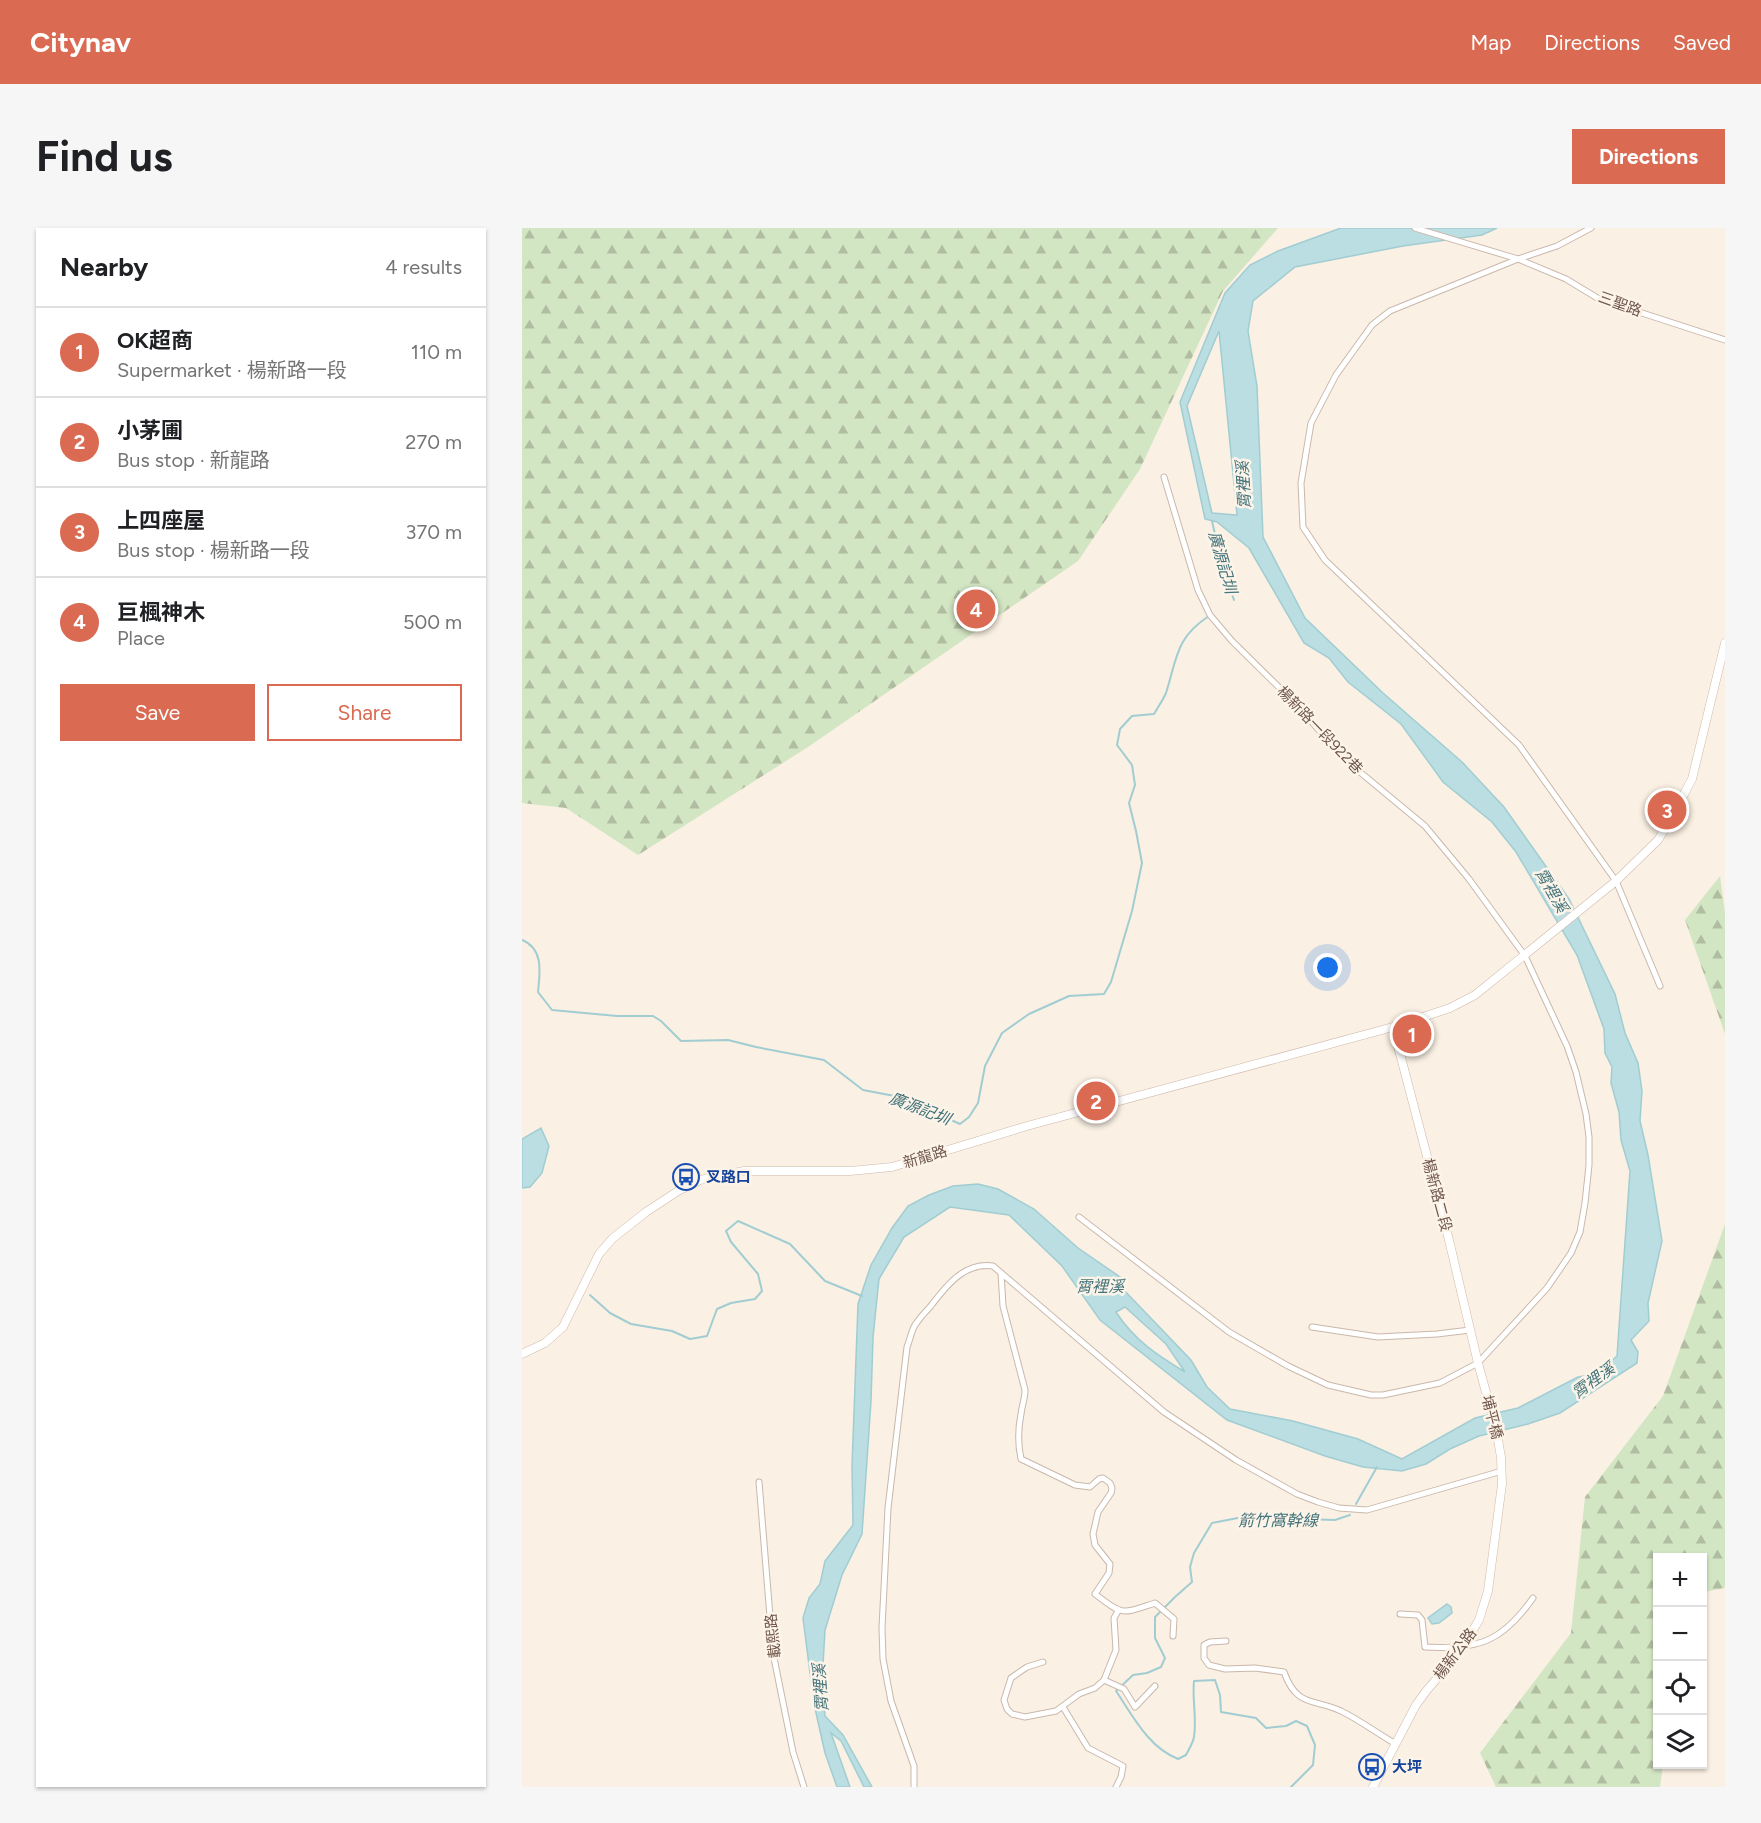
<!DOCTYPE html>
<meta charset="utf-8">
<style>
:root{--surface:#fff;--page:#f6f6f6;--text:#202124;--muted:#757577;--line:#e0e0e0;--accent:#da6a52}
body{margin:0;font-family:Figtree,"Noto Sans TC",sans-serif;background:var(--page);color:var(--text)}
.controls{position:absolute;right:18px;bottom:18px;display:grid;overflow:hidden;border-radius:0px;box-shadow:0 2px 4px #0004}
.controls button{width:54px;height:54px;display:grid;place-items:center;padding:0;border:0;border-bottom:2px solid var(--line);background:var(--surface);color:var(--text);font:30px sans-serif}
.you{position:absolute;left:806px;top:740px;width:21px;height:21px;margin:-15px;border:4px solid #fff;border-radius:50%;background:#1a73e8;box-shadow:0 0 0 9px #1a73e833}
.badge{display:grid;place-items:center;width:39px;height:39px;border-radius:50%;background:var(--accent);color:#fff;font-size:20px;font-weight:700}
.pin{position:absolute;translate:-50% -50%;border:3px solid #fff;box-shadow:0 2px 6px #0006}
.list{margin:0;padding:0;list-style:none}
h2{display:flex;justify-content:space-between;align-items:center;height:78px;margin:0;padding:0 24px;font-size:26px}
h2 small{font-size:20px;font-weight:400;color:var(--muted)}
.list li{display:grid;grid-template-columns:39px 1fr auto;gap:18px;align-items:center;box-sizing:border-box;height:90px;padding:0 24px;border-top:2px solid var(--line)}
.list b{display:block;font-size:22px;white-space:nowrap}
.list p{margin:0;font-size:20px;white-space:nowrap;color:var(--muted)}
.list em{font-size:20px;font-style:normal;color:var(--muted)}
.actions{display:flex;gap:12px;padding:18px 24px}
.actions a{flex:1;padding:14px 0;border:2px solid var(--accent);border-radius:0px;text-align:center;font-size:21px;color:var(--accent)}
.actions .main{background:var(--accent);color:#fff}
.icon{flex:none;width:33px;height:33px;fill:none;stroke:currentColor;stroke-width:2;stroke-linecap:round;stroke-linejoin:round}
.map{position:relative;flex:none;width:1203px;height:1559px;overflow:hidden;border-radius:0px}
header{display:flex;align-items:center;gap:36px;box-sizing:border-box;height:84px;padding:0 30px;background:var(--accent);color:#fff}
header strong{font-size:28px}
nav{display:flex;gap:33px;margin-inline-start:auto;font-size:21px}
.intro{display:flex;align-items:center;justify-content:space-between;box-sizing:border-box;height:144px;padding:0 36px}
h1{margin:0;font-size:42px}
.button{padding:15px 27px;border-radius:0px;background:var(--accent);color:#fff;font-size:21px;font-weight:700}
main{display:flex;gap:36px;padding:0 36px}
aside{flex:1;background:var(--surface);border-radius:0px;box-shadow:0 2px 4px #0004}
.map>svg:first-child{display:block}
.forest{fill:url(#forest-firs)}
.water{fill:#badee2;stroke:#a1cdd2;stroke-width:1.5;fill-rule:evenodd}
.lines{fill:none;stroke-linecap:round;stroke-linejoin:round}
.stream{stroke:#a1cdd2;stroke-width:2}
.street-casing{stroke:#cab8ab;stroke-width:7}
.secondary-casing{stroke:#cfb9ac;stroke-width:9}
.street{stroke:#fff;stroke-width:5}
.secondary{stroke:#fff;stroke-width:8}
.labels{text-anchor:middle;stroke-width:5;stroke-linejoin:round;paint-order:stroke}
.street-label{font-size:15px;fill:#70574c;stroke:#fdf4e9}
.transit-label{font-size:15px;font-weight:bold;fill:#164399;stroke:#fdf4e9;text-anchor:start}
.water-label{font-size:16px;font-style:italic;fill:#44747b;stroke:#fdf4e9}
</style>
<header>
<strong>Citynav</strong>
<nav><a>Map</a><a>Directions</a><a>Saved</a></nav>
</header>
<div class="intro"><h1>Find us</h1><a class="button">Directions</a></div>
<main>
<aside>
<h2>Nearby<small>4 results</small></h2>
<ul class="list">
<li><span class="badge">1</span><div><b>OK超商</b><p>Supermarket · 楊新路一段</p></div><em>110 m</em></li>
<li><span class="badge">2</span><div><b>小茅圃</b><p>Bus stop · 新龍路</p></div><em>270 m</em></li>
<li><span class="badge">3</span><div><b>上四座屋</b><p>Bus stop · 楊新路一段</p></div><em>370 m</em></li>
<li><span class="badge">4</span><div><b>巨楓神木</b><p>Place</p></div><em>500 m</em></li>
</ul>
<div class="actions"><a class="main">Save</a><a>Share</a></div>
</aside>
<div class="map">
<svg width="1203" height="1559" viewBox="0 0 1203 1559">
<defs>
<pattern id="forest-firs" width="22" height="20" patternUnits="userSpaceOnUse" patternTransform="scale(1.5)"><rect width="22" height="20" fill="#d3e6c3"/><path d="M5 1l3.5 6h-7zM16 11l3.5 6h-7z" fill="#b0bda1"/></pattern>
</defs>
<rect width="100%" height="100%" fill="#faf0e3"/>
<g class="forest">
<path d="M 0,0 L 756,0 L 701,63 L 618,241 L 556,333 L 286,519 L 116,627 L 44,580 L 0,575 Z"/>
<path d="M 1198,648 L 1203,685 L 1203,806 L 1163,692 Z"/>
<path d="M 1203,996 L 1203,1360 L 1181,1364 L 1180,1330 L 1136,1330 L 1136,1536 L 1141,1537 L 1138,1559 L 974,1559 L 958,1525 L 1049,1405 L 1063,1269 L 1141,1168 Z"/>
</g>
<g class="water">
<path d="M 819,0 L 975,0 L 960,7 L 881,18 L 773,39 L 731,73 L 726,103 L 735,158 L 741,309 L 783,390 L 861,465 L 940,534 L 982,579 L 1047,671 L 1093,766 L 1103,805 L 1116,835 L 1120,863 L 1118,893 L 1126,927 L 1140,1013 L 1126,1075 L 1127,1093 L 1109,1112 L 1116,1124 L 1115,1135 L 1038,1185 L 1006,1196 L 957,1208 L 928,1221 L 904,1236 L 880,1243 L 841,1239 L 803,1228 L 705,1192 L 578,1092 L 540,1038 L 487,987 L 428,979 L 382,1009 L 357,1051 L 351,1109 L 349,1173 L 340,1306 L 320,1347 L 303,1402 L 300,1454 L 303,1488 L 321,1507 L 350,1559 L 342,1559 L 319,1513 L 309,1505 L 328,1559 L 315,1559 L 303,1525 L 292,1476 L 281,1390 L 287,1370 L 298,1356 L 303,1333 L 331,1297 L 330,1238 L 336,1076 L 349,1037 L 370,1000 L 386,978 L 407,967 L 431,958 L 456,956 L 476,961 L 512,981 L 556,1020 L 601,1051 L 597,1057 L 669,1132 L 685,1159 L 708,1181 L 771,1193 L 836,1211 L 880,1231 L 953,1190 L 996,1180 L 1056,1149 L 1075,1146 L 1095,1128 L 1108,943 L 1099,912 L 1097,884 L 1089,855 L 1090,839 L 1083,825 L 1082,801 L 1055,727 L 994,624 L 970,594 L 921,554 L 879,496 L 826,454 L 807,430 L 782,415 L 727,320 L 695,294 L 683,291 L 658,174 L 703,65 L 728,37 L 756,23 ZM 697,103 L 715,287 L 714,287 L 690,285 L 665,178 ZM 603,1079 L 644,1116 L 663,1144 C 635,1127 612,1112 594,1084 Z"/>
<path d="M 19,900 L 27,918 L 20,945 L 8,959 L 0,960 L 0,911 Z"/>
<path d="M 925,1376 L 929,1379 L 930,1385 L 917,1395 L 910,1396 L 906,1390 Z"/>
</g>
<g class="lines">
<g class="stream">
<path d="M 690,293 L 700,337 L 712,372"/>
<path d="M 0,712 C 22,721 18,745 16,764 L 30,782 L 95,788 L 131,788 L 139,793 L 159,813 L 206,812 L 234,819 L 302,832 L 341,862 L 378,869 L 438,896 L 447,889 L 456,875 L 463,838 L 480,805 L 507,786 L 547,768 L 582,766 L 589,754 L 610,683 L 620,635 L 614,603 L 607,575 L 613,557 L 610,537 L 595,517 L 598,501 L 610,488 L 632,486 C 636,479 641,472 644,465 C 655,431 653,410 687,388"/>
<path d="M 68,1067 L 88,1085 L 109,1096 L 150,1103 L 168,1111 L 185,1108 L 195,1081 L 209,1075 L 233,1071 L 240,1063 L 236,1046 L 209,1014 L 204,1003 L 216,993 L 268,1016 L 303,1053 L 340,1068"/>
<path d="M 834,1276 L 855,1239"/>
<path d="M 769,1559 L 791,1537 L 793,1517 L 785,1498 L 774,1493 L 764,1498 L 744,1500 L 734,1490 L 699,1484 L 698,1467 L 693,1452 L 672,1453 C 670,1472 675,1490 672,1509 C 671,1515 667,1521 664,1527 L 656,1531 C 626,1519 611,1488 594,1463 L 611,1447 L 625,1445 L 639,1439 L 643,1430 L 633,1410 L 633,1389 L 653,1369 L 670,1354 L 668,1339 L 672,1325 L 690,1295 L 721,1289 L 813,1292 L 828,1287"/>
</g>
<defs>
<g id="street">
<path d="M 893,0 L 996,31 L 1044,51 L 1077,71 L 1203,112"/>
<path d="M 1069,0 L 1035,18 L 996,31 L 868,83 L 850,97 L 814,147 L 789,195 L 779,255 L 781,299 L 803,332 L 997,517 L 1094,653 L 1138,758"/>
<path d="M 557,989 L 707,1104 L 766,1138 L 806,1157 L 849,1167 L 861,1167 L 918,1155 L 956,1135 L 1025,1060 L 1049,1025 L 1058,1004 L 1063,975 L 1067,937 L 1067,909 L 1064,886 L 1054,844 L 1045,818 L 1003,728 L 947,651 L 903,598 L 821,530 L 777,479 L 710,413 L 688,387 L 676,362 L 642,249"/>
<path d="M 479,1045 L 481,1078 L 503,1162 C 503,1171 500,1177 499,1186 C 496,1201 496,1217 499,1231 L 553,1257 L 568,1259 L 577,1251 L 581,1250 L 588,1255 L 590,1260 L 589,1265 L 576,1284 L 571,1306 L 573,1317 L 588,1336 L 587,1345 L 573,1366 C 602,1388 599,1386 633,1375 L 652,1391 L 651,1408"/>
<path d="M 790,1099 L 856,1109 L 915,1106 L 948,1102"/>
<path d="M 237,1254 L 251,1425 L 271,1524 L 282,1559"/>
<path d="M 878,1386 L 896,1387 L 900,1392 L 903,1419 C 956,1422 980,1414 1011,1370"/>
<path d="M 704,1413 L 688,1414 L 682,1417 L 682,1430 L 687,1437 L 703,1441 L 733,1440 L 762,1444 C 775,1481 794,1470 821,1484 C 839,1493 856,1506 874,1516"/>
<path d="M 521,1434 L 505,1439 L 489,1450 L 482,1472 L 485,1481 L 490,1486 L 503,1489 L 534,1483 L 557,1466 L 573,1460 L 582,1452 L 594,1422 L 592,1390 L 596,1383"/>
<path d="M 582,1452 L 602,1461 L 613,1479 L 633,1458"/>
<path d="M 541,1479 L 566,1520 L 601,1538 L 599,1549 L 594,1559"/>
<path d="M 392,1559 L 392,1538 L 369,1473 L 361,1431 L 360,1400 L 366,1280 L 385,1119 C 388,1112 389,1104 393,1097 C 397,1091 403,1084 408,1079 C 424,1058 442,1034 471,1038 L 642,1184 L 714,1232 L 775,1266 L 796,1274 L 817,1280 L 845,1282 L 980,1243"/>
</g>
<g id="secondary">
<path d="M 0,1126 L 23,1115 L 41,1099 L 77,1026 L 91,1010 L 124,984 L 156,963 L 178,952 L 222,943 L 328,943 L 370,939 L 505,898 L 871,799 L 928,780 L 953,767 L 1094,653 L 1136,612 L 1147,594 L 1170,551 L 1203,415"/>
<path d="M 851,1559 L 894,1477 L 905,1462 L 937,1425 L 957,1392 L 966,1363 L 980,1256 L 979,1229 L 974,1201 L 956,1135 L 927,1012 L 871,799"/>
</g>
</defs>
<use href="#street" class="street-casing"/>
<use href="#secondary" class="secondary-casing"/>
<use href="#street" class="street"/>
<use href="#secondary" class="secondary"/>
</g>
<defs>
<symbol id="bus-ring" viewBox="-11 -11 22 22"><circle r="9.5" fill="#fdf4e9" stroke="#1a4fb4" stroke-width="1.5"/><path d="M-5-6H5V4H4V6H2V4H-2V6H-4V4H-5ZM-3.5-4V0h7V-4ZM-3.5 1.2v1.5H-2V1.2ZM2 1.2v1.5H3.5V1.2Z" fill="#1a4fb4"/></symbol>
</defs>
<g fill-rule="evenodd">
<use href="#bus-ring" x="149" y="934" width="30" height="30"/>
<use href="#bus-ring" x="835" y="1524" width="30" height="30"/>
</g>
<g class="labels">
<g class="street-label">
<text transform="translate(1098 76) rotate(20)" y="5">三聖路</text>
<text transform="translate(798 502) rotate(46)" y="5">楊新路一段922巷</text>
<text transform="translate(403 929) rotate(-17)" y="5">新龍路</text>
<text transform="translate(915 967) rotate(75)" y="5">楊新路二段</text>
<text transform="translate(970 1189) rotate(76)" y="5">埔平橋</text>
<text transform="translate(251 1408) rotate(-96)" y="5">載熙路</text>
<text transform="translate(933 1426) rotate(-53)" y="5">楊新公路</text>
</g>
<g class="transit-label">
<text x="184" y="954">叉路口</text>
<text x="870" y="1544">大坪</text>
</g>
<g class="water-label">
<text transform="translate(721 257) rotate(-93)" y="6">霄裡溪</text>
<text transform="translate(701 334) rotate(74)" y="6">廣源記圳</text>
<text transform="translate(1030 662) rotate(60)" y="6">霄裡溪</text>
<text transform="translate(398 880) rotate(21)" y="6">廣源記圳</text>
<text x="578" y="1064">霄裡溪</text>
<text transform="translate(1071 1152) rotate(-36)" y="6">霄裡溪</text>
<text x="756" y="1298">箭竹窩幹線</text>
<text transform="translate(298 1460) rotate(-94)" y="6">霄裡溪</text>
</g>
</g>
</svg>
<div class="controls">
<button>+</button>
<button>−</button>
<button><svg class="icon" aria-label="locate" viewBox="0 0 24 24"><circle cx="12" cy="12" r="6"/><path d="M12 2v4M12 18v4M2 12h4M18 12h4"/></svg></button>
<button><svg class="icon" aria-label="layers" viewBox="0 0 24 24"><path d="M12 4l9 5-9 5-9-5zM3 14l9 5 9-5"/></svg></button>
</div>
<div class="you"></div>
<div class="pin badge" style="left:890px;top:806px">1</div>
<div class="pin badge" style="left:574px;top:873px">2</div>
<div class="pin badge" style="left:1145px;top:582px">3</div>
<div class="pin badge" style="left:454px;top:381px">4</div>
</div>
</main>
